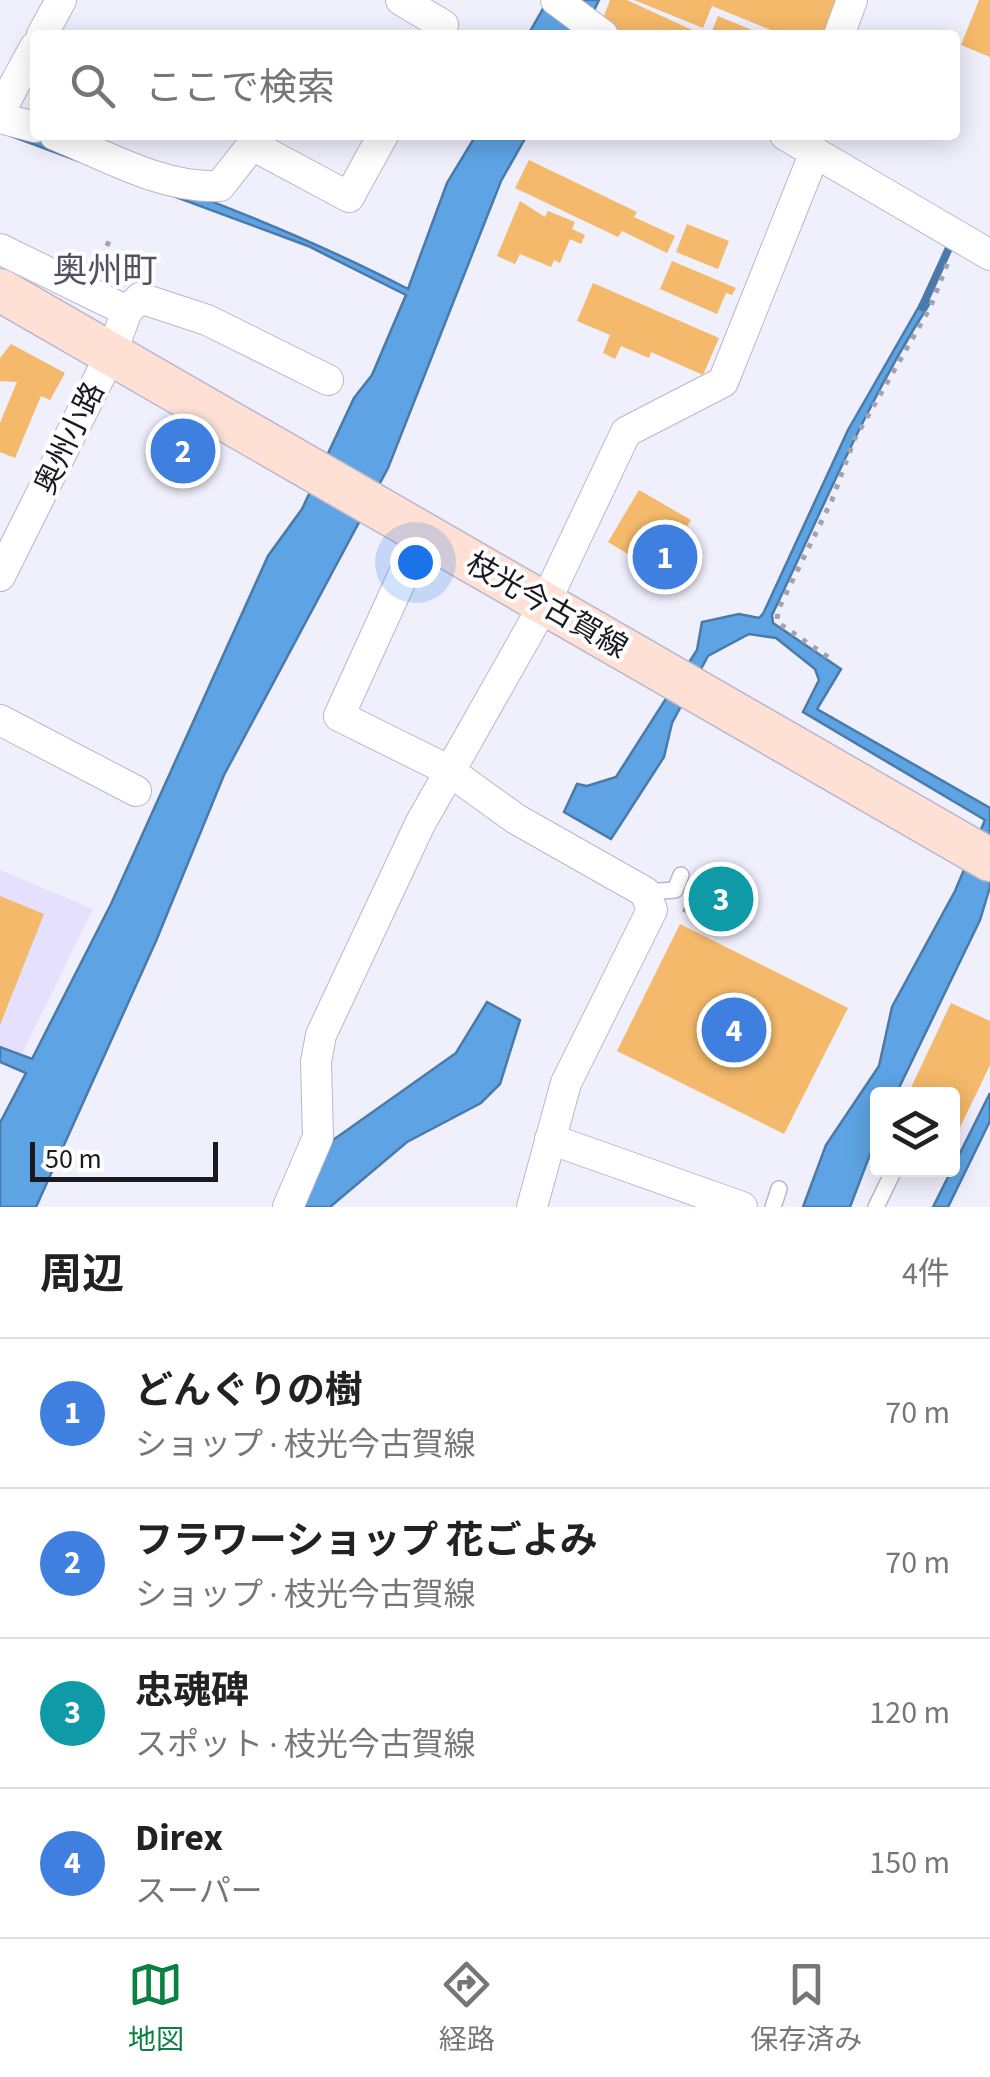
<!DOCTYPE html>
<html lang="ja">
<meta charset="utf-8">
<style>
:root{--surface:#fff;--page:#f2f2f2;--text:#222;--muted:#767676;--line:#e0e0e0;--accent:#0b8043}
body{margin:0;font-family:"Source Sans 3","Noto Sans JP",sans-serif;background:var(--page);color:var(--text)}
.controls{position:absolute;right:30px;bottom:30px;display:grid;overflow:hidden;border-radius:10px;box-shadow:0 5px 25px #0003}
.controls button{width:90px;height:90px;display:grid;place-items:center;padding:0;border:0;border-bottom:2px solid var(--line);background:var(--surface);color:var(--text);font:50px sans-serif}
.scale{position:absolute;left:30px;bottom:25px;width:188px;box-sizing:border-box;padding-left:10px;border:5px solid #1a1921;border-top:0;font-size:28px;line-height:35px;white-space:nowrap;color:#1a1921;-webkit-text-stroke:8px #fefefe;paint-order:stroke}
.you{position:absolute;left:415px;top:562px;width:35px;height:35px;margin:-25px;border:8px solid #fff;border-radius:50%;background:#1a73e8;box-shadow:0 0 0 15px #1a73e833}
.badge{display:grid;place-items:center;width:65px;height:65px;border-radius:50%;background:var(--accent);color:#fff;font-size:32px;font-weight:700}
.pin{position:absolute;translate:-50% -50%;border:5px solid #fff;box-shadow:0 2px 10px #0006}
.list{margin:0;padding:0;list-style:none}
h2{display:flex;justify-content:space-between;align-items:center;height:130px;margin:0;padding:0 40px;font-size:42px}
h2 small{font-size:32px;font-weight:400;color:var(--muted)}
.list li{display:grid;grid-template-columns:65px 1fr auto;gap:30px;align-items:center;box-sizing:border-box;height:150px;padding:0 40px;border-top:2px solid var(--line)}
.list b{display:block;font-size:38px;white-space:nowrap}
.list p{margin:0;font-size:32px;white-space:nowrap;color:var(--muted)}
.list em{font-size:32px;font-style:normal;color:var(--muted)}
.icon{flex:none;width:55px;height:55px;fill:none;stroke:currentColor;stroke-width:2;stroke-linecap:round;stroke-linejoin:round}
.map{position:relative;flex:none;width:990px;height:1207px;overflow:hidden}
.search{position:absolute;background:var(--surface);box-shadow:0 5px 25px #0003;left:30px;right:30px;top:30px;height:110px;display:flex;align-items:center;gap:25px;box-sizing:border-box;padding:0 35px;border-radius:10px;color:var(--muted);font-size:38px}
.sheet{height:730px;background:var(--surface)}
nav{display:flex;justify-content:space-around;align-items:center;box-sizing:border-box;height:140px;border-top:2px solid var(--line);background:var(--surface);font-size:28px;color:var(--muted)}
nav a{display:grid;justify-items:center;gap:5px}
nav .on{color:var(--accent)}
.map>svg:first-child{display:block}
.built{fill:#e4e0fe}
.water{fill:#5ea4e4;stroke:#4a7aaa;stroke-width:2.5}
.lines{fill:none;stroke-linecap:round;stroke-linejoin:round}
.stream{stroke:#4a7aaa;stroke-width:8}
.building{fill:#f4b96a}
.lane-casing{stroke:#b9b7cd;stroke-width:18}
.street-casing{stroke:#b9b7cd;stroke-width:32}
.secondary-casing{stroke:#b9b7cd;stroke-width:45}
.path{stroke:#a3a2ae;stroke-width:5;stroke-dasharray:5 8;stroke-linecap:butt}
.lane{stroke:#fff;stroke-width:15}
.street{stroke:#fff;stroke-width:30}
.secondary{stroke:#fee0d5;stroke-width:42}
.labels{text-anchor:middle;stroke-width:8;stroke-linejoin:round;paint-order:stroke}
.street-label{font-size:30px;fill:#1a1921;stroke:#fefefe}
.quarter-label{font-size:35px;fill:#525063;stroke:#fefefe}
</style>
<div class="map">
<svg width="990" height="1207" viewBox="0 0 990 1207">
<rect width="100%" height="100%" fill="#f0effc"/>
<path class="built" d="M 0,870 L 93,909 L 15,1068 L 0,1062 Z"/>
<g class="water">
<path d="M 548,0 L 599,0 L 582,35 L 528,35 Z"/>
<path d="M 14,129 C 148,177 281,223 408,289 L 447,183 L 476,135 L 527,135 L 501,181 L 388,468 L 224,775 L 156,941 L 36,1207 L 0,1207 L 0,1123 L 26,1073 L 0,1062 L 0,1047 L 32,1059 L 111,904 L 268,556 L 302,509 L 354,398 L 372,375 L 406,295 L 308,246 L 11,136 Z"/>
<path d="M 925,296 L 930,303 C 866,402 823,509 772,615 L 773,623 L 841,669 L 817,709 L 990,808 L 990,887 L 980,920 L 896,1094 L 878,1094 L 877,1136 L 850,1207 L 803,1207 L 826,1145 L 879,1066 L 892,1007 L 955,891 L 985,820 L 803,712 L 819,680 L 815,669 L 776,638 L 749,634 L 708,656 L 672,723 L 664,757 L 611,839 L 564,812 L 577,784 L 587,786 L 616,777 L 697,650 L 702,622 L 739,614 L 759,618 L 763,614 L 848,430 Z"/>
<path d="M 487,1002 L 520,1020 L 500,1084 L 481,1103 L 407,1142 L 330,1207 L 301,1207 L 333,1140 L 456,1053 Z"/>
<path d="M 990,1093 L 990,1121 L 948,1207 L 933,1207 Z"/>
</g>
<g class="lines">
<path class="stream" d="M 922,307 L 949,248"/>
</g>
<g class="building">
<path d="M 610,0 L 627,0 L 703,35 L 627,35 L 601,24 Z"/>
<path d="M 634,0 L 837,0 L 823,35 L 783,35 L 712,6 L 703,28 Z"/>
<path d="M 979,0 L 990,0 L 990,57 L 961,45 Z"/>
<path d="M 718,16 L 764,35 L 712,31 Z"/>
<path d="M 529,160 L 637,212 L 634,217 L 675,236 L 667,253 L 622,231 L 618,237 L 515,188 Z"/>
<path d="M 520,201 L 545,217 L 548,211 L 575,222 L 572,229 L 585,235 L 581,244 L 570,239 L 560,263 L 554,260 L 551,267 L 520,254 L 515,264 L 497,256 Z"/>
<path d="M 687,224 L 729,241 L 718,269 L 676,252 Z"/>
<path d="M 672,261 L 736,288 L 732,295 L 726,293 L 717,314 L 660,289 Z"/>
<path d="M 593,283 L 719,338 L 703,375 L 651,352 L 649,358 L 621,346 L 615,359 L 603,353 L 610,335 L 577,321 Z"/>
<path d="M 11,344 L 65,373 L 50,400 L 41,396 L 15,458 L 0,452 L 0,423 L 17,382 L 0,381 L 0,358 Z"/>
<path d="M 639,490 L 691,520 L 659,573 L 608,542 Z"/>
<path d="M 0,896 L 44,914 L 0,1025 Z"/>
<path d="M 680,924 L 848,1008 L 784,1134 L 617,1051 Z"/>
<path d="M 951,1003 L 990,1021 L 990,1065 L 952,1144 L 952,1094 L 908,1094 Z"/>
</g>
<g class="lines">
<defs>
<g id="lane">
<path d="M 645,892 L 675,890 L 681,875"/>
<path d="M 773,1207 L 779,1189"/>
<path d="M 876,1207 L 894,1170"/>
</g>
<g id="street">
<path d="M 401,0 L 443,25 L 438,35"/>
<path d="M 556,0 L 603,35"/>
<path d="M 42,35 L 61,0"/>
<path d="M 839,35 L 852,0"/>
<path d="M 0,111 L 35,47"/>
<path d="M 0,118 L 35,127"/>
<path d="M 55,135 C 108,156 162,189 220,186 L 252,145 L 349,197 L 383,135"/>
<path d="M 785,135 L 990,255"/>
<path d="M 0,249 L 127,311"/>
<path d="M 429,536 L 416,564 L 406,569 L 339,716 L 448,770 L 516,819 L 645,892 L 652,910 L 566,1083 L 532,1207"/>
<path d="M 0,576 L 111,354 L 127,311 L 140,298 L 207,320 L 328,380"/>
<path d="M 0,720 L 136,791"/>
<path d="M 550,1139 L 742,1207"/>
<path d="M 288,1207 L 318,1137 L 316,1062 L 321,1035 L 420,824 L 545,603 L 626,432 L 723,382 L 815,152"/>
</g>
<path id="secondary" d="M 0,290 L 990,860"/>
</defs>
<use href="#lane" class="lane-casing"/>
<use href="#street" class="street-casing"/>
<use href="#secondary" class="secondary-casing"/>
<g class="path">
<path d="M 97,270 L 111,236"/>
<path d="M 828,657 L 777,622 L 778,610 L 832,500 L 854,440 L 930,308 L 948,262"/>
<path d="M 691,897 L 704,902 L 712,884"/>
<path d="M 683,909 L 716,923"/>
</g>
<use href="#lane" class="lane"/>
<use href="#street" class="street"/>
<use href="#secondary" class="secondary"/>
</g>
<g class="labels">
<g class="street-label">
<text transform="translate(69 438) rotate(-64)" y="10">奥州小路</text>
<text transform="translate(547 605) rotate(30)" y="10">枝光今古賀線</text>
</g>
<g class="quarter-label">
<text x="105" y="282">奥州町</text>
</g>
</g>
</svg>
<div class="controls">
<button><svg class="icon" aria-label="layers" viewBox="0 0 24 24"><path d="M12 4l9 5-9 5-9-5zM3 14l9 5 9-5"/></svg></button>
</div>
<div class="scale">50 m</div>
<div class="you"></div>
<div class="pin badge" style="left:665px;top:557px;background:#3f7fe0">1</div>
<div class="pin badge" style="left:183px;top:451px;background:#3f7fe0">2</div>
<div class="pin badge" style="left:721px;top:899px;background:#0f9aa8">3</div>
<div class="pin badge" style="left:734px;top:1030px;background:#3f7fe0">4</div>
<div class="search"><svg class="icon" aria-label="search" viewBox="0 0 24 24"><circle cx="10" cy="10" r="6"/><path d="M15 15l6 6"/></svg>ここで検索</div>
</div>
<section class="sheet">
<h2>周辺<small>4件</small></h2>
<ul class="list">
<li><span class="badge" style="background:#3f7fe0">1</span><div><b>どんぐりの樹</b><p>ショップ · 枝光今古賀線</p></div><em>70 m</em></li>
<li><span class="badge" style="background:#3f7fe0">2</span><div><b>フラワーショップ 花ごよみ</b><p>ショップ · 枝光今古賀線</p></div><em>70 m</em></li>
<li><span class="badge" style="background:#0f9aa8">3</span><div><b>忠魂碑</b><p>スポット · 枝光今古賀線</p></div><em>120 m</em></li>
<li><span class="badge" style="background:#3f7fe0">4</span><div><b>Direx</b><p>スーパー</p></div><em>150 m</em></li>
</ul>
</section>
<nav>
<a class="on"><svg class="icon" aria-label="map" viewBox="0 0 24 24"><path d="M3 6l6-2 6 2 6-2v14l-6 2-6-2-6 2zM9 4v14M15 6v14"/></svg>地図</a>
<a><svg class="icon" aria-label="directions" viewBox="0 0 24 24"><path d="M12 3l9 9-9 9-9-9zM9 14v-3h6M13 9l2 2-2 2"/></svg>経路</a>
<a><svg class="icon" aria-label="saved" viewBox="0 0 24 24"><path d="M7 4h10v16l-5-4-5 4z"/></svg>保存済み</a>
</nav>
